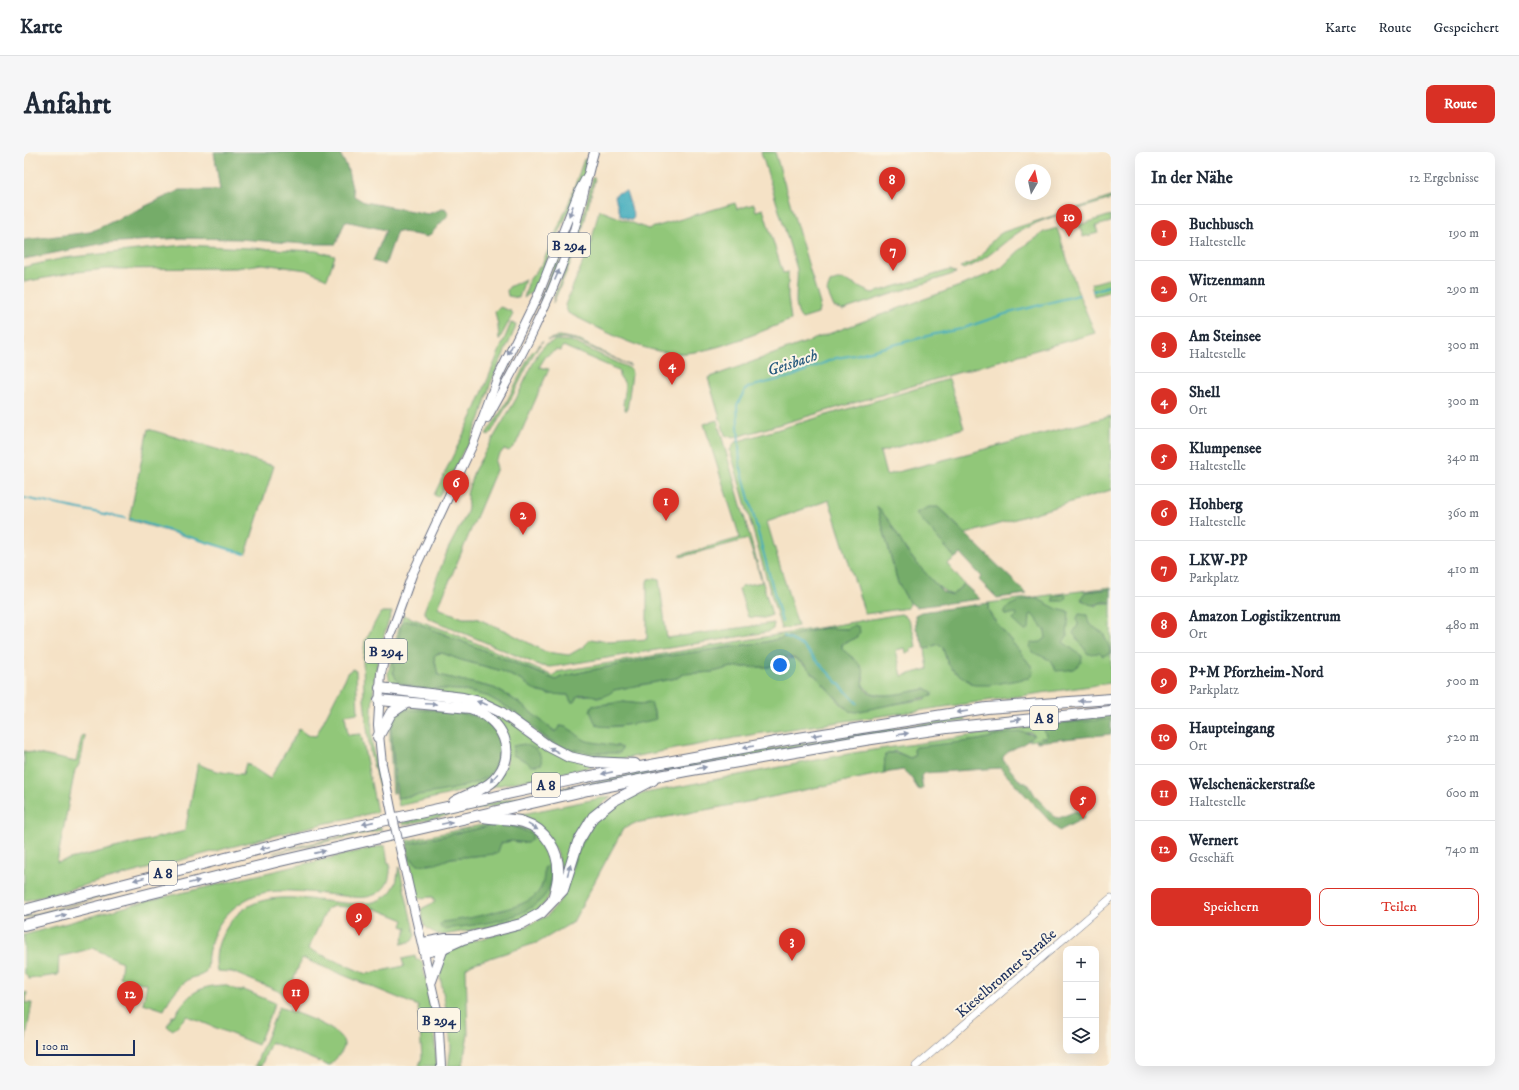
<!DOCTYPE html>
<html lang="de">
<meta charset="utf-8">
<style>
:root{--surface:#fff;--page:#f6f6f7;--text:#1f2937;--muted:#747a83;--line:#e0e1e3;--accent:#d93025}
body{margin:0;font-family:"IM FELL DW Pica",serif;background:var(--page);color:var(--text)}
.controls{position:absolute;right:12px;bottom:12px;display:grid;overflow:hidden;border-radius:8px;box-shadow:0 4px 16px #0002}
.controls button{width:36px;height:36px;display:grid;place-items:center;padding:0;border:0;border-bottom:1px solid var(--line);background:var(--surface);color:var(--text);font:20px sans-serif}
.compass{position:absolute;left:991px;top:12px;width:36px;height:36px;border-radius:50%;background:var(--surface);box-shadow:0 4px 16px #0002;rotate:9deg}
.scale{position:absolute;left:12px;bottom:10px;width:99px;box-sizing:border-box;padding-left:4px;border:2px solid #1b2f5e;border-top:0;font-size:11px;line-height:14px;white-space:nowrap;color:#1b2f5e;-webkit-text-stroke:3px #fcf5e5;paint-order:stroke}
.you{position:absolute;left:756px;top:513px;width:14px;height:14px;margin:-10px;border:3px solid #fff;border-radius:50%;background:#1a73e8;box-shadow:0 0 0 6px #1a73e833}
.badge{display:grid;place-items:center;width:26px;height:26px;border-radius:50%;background:var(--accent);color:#fff;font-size:13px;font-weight:700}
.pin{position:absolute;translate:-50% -33px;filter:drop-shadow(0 1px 2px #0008)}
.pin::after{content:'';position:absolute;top:21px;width:14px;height:12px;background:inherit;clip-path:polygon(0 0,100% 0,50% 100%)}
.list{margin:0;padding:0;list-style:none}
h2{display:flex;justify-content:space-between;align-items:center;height:52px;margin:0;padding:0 16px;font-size:17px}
h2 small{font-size:13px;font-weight:400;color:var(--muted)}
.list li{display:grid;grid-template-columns:26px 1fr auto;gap:12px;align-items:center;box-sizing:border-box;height:56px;padding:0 16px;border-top:1px solid var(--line)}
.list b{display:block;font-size:15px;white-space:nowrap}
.list p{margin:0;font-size:13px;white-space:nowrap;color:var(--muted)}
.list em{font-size:13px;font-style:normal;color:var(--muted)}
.actions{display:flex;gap:8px;padding:12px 16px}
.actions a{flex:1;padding:9px 0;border:1px solid var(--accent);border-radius:8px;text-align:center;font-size:14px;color:var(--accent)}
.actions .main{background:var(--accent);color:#fff}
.icon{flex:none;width:22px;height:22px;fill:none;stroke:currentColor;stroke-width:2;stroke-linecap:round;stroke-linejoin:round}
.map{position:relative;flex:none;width:1087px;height:914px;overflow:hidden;border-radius:8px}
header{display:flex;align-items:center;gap:24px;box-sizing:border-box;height:56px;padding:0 20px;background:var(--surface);border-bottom:1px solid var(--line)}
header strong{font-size:19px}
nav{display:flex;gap:22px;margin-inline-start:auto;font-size:14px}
.intro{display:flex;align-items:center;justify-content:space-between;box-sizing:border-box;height:96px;padding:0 24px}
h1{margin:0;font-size:28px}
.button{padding:10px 18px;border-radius:8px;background:var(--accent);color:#fff;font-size:14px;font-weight:700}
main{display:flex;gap:24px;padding:0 24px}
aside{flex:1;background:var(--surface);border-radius:8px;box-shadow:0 4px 16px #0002}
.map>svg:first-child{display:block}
.green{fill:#91c779;stroke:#567b6c;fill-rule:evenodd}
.forest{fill:#74ac69;stroke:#486e64}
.water{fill:#3facbd;stroke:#2d6e8e}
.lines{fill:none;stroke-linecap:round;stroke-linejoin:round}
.stream{stroke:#3facbd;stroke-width:2}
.tertiary-casing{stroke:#676e82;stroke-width:8}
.primary-casing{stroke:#676e82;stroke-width:10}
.motorway-casing{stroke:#676e82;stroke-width:12}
.tertiary{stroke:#fff;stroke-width:7}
.primary{stroke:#fff;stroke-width:8}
.motorway{stroke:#fff;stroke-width:10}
.primary-bridge-casing{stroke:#676e82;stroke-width:10;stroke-linecap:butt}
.primary-bridge{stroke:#fff;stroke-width:8}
.oneway{fill:#8d97ae}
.labels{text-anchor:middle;stroke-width:4;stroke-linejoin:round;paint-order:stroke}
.shield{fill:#fcf5e5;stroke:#5e6a86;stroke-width:1}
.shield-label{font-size:14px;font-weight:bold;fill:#1b2f5e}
.street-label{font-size:15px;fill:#1b2f5e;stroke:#fcf5e5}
.water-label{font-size:16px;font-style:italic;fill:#285b7f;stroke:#fcf5e5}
</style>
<header>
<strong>Karte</strong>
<nav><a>Karte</a><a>Route</a><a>Gespeichert</a></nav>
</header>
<div class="intro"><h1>Anfahrt</h1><a class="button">Route</a></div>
<main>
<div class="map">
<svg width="1087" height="914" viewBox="0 0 1087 914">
<rect width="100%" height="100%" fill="#fcf5e5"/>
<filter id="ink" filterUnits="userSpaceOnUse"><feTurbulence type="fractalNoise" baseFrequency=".025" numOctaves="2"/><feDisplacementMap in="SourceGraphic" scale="8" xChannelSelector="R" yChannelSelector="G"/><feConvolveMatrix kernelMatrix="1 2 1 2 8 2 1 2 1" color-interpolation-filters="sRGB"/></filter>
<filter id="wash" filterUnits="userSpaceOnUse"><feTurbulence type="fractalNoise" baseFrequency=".012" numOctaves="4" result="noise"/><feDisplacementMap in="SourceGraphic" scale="16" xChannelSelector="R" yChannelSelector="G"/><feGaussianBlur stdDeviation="0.9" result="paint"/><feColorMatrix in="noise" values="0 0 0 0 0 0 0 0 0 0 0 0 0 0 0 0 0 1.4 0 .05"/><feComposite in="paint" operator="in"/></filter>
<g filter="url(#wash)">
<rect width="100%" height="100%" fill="#f5e2c6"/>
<g class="green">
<path d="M 737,0 L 751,0 L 796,152 L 794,162 L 778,167 C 767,156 775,132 773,117 Z"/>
<path d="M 560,7 L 564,8 L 560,24 L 510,138 L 500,146 L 505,128 L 518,112 L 544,53 Z"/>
<path d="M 569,25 L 571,27 L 555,91 L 529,151 L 531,142 L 552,91 Z"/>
<path d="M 1087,45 L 1087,47 C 1061,56 1020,65 998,78 C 977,91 963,109 940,117 L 936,115 C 964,107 958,93 979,80 Z"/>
<path d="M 711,51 L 713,57 L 730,52 L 732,59 L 739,57 L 759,121 L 764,120 L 764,145 L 767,168 C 735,180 696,198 662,201 C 621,204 580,178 544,161 L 541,153 L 567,91 L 575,58 L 624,77 Z"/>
<path d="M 551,62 L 551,67 L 532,118 L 518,149 L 516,148 Z"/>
<path d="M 1087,63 L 1087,70 L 1072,74 L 1074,81 L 1059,85 L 1055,73 Z"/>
<path d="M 1033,76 L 1055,143 L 1071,181 L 709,286 L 701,283 L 684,226 L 944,131 L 976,117 L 1001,93 L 1020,80 Z"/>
<path d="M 159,93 L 292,99 L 311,104 L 303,127 L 283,118 L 238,112 L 212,116 L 81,117 L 53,120 L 0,130 L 0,115 L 40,106 Z"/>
<path d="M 926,118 L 932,121 L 819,158 L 810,155 L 803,139 L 806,131 C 821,121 834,138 849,141 Z"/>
<path d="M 1087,126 L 1087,139 L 1070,144 L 1067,132 Z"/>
<path d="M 501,127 L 495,146 L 484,144 L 483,139 L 485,135 Z"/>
<path d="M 476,155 L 487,159 L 489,162 L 475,188 L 474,174 L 471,160 Z"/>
<path d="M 487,171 L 492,172 L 491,177 L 467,230 L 456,266 L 443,296 L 440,297 L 425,329 L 414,345 L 410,343 L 451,258 Z"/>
<path d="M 535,184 L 552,187 L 607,214 L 550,188 L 539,186 L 523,188 Z"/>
<path d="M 532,188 L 547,189 L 607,217 L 608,222 L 603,258 L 601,258 L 601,254 L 599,253 C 600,243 605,231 595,225 L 596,221 L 594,218 L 539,194 L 537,199 L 532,198 L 522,204 L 515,215 L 525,217 L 492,292 L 485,299 L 480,297 L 471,309 L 473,316 L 414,456 L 439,466 L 452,466 L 482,479 L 522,500 L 545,503 L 559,495 L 567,487 L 585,490 L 623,487 L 623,430 L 624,427 L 632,426 L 635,427 L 643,486 L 750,471 L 749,477 L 744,480 L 527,515 L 517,514 L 404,466 L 400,459 L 424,397 L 442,363 L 444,355 L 443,342 L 450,319 L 492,247 L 514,201 L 521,193 Z"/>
<path d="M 519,189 L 510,201 L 487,247 L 465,284 L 462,282 L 481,253 L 507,201 Z"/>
<path d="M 925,227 L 940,276 L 856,300 L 862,323 L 1087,264 L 1087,338 L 942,382 L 914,355 L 893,361 L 931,406 L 923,412 L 940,432 L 928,443 C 903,434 868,377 853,354 L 874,431 L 885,450 L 884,456 L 841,462 L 805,348 L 743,370 L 774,474 L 757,477 L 706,298 L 711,290 Z"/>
<path d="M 693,268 L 748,463 L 740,466 L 724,465 L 715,437 L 718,434 L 738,430 L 724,387 L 657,405 L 656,403 L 716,386 L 680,272 Z"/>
<path d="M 124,277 L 250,314 L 222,402 L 105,368 Z"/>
<path d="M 1087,435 L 1087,437 L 1066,439 L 1057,448 L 1072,454 L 1076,451 L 1087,451 L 1087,531 L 732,582 L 592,608 L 582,608 L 539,599 L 490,565 L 373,535 L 366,530 L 364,522 L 375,474 L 378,477 L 373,491 L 369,521 L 378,532 L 394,536 L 436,538 L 463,544 L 490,559 L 524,587 L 540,596 L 576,601 L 595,594 C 582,594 564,593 554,584 C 549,579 544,575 536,574 L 532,580 L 485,544 L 470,536 L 414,523 L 410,505 L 411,502 L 418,501 L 437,508 L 478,519 L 500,530 L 512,539 L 524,542 L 544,543 L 546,548 L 553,547 L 554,544 L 568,543 L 575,546 L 590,538 L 653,526 L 659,522 L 689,520 L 708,515 L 745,515 L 758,508 L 770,506 L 784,516 L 821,556 L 853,555 L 901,547 L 908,540 L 903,537 C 884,539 849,553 838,531 L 840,526 L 826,504 L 818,497 L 818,492 L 832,486 L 823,477 L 800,476 L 741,490 L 623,507 L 563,519 L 537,525 L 532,528 L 388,469 L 381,469 L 377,472 L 379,463 L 426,480 L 529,524 L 533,520 L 877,462 C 889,466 890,485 892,495 L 887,496 L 887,500 L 882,501 L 881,496 L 872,498 L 878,524 L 904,517 L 901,497 L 914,492 L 918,494 L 924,512 L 945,530 L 1008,515 L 968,465 L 964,457 L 965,451 ZM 599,550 L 618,552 L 623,550 L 628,554 L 632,565 C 620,568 585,580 574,572 C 571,570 568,563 566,559 L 568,554 Z"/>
<path d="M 359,460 L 368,460 C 351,503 345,552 349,599 C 351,612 362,637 359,649 L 346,601 L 340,548 L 339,506 L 341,489 L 355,463 Z"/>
<path d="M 329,517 L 332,519 L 334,561 L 321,563 L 324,583 L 337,582 L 353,660 L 272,678 L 0,749 L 0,599 L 52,610 L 58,583 L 61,584 C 59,593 58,613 51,618 L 33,710 L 161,679 L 174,611 C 185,619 205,622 219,622 L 222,611 L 246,627 L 275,577 L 283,583 L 292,584 L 324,521 Z"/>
<path d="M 364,543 L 434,549 L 457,554 L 568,613 L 568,615 L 467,635 L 483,611 L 471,565 L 364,544 Z"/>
<path d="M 381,555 L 443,558 L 462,566 L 478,591 L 478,605 L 475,614 L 466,627 L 448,637 L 375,654 L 373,646 L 441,633 L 456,567 L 432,561 L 383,558 L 367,577 L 371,641 L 369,641 L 365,574 L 368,566 Z"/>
<path d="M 1087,563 L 1087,567 L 1080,568 L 1028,572 L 1021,576 L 1023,586 C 1016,586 1011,589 1004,589 L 1010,583 L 1008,581 C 987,579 974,585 955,588 C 933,592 912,593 890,598 L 891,604 L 886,606 L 871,599 L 861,603 L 860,621 L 729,649 L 611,671 L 599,677 L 549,770 L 515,790 L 448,812 L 442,816 L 444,883 L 438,914 L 424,914 L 427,896 L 425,872 L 415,819 L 421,801 L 431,794 L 500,775 L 523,764 L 539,745 L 555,695 L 574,664 L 606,644 L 829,601 Z"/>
<path d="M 940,566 L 941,569 C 752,598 565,632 379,673 L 378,670 C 564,630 752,592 940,566 Z"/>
<path d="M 587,644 L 577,653 L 540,729 L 533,699 L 493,663 Z"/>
<path d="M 481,670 L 511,679 L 524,694 L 532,719 L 525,744 L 520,752 L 512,759 L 495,768 L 476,773 L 419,783 L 413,782 L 404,777 L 400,773 L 397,757 L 411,750 L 409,745 L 394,746 L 384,704 L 394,713 L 406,713 L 427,706 L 472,702 L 477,691 L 487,689 L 503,691 L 500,677 L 475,672 L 383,692 L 382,689 L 467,671 Z"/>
<path d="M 357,675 L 357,678 L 249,701 L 264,697 Z"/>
<path d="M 361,693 L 364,711 L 366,711 C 367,725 364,737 350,743 C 340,747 330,745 320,744 C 293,742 251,733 227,745 C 203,757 188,776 184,803 C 183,808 185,816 181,820 C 179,824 172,824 168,826 C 155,832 146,845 140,858 L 119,851 L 123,832 L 96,826 L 98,810 L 69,796 L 35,805 L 34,823 L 5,827 L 0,820 L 0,783 L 119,750 Z"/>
<path d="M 375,715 L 391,783 L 388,789 L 377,792 L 383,776 L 378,774 L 380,768 L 350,756 L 348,760 L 343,757 L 310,754 L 303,757 L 284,797 L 342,822 L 380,814 L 378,807 L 391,804 L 392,808 L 395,807 L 398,810 L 408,857 L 413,914 L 395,914 L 398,905 L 394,854 L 278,806 L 263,844 L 259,843 L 259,841 L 208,820 L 193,819 C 190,802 194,789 203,775 C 244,709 346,783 371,733 C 374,727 373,721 375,715 Z"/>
<path d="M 96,740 L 0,766 L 0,765 Z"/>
<path d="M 200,833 L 216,839 L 220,838 L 251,851 L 234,893 L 163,864 L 149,878 L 143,874 L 148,864 L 151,863 C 164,842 174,834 200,833 Z"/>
<path d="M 3,840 L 2,851 L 8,851 L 0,897 L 0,841 Z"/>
<path d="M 255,855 C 268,860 323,877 320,894 C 319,901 310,908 305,914 L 247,890 L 237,914 L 231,914 Z"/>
</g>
<g class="forest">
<path d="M 190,0 L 315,0 L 323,15 L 330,44 L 340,50 L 404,62 L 421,56 L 425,62 L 404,85 L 373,79 L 361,113 L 349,109 L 362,78 L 321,69 L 312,92 L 280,92 L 215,87 L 158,86 L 81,91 L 0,107 L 0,88 L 66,80 L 156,38 L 196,38 Z"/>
<path d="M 853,354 L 866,370 L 883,400 L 912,433 L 919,440 L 928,443 L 940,432 L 956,447 L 892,455 L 885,450 L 874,431 Z"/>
<path d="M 905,355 L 914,355 L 1003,442 L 973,446 L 955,428 L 958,425 L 937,402 L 931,406 L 892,361 Z"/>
<path d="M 1087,437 L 1087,451 C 1073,446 1072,461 1057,446 L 1061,440 Z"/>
<path d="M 1040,442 L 1042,444 L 1040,449 L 1029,449 L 1029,445 Z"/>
<path d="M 1009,446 L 1014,447 L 1033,457 L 1045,460 L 1043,484 L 1039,490 L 1058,504 C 1058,519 1044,518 1032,519 L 1026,508 L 1008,500 L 1005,494 L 1007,491 L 1017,490 L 1022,486 L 1021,479 L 1008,462 L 1006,463 L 1005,477 L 1001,479 L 989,468 L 993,463 L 992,461 L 982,463 L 979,460 C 988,449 997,450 1009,446 Z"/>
<path d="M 965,451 L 964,457 L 968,465 L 1008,515 L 1009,520 L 1005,526 L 966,533 L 950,533 L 930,519 L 924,512 L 918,494 L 914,492 L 901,497 L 892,476 L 891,463 L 897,460 Z"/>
<path d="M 1055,462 L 1063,463 L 1065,472 L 1079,481 C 1081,486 1087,496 1086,501 L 1079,504 L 1075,501 L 1064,502 L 1049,481 L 1054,473 L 1053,466 Z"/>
<path d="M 381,469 L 388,469 L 532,528 L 537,525 L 563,519 L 623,507 L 741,490 L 800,476 L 823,477 L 830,473 L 835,475 L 836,480 L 832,486 L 818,492 L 818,497 C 825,503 835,509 839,519 C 840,524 837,529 839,534 C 847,552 888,538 903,537 L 908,540 L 908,544 L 832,560 L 825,559 L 779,511 L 770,506 L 764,505 L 745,515 L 708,515 L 689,520 L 659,522 L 653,526 L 590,538 C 573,553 571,538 554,544 L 551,550 L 547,550 L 544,543 L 524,542 L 512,539 L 500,530 L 478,519 L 437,508 L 418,501 L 412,502 L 410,505 L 414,523 L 470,536 L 494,550 L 531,580 L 536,574 C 547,574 553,585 563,589 C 571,591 594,593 598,596 L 596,601 L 569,601 L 540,596 L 524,587 L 490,559 L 463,544 L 436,538 L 394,536 L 374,530 C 362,515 376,489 377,472 Z"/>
<path d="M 599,550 L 618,552 L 625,550 L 627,551 L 632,567 C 624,570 580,578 573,573 C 570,570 568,563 566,559 L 568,554 Z"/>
<path d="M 383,558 C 410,558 481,556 475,598 C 474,608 470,620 462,625 C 440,639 398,642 373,646 L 367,577 L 372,562 Z"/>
<path d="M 1087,567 L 1087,582 L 1013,590 L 1012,589 L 1016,586 L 1023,586 L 1020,578 L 1028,572 Z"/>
<path d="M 998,580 L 1010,583 C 1000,595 988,594 979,605 L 979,608 L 994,627 L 1005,633 L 1012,645 L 1031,665 L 1035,666 L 1052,659 L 1059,662 L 1060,666 L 1035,679 L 976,616 L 900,621 L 897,624 L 899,636 L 897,638 L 894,637 L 886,624 L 879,618 L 860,621 L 861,603 C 871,598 876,602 886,606 L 891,604 L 890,598 L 892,595 L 954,588 L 985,581 Z"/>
<path d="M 500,592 C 513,597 516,598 518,612 L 507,614 L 502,609 L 489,603 L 489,594 Z"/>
<path d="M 475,672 L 485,673 L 509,682 L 507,688 L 503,691 L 487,689 L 477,691 L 474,700 L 472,702 L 427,706 L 412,712 L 394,713 L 385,704 L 383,692 Z"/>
<path d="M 525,713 L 528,713 C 535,767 458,772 421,777 L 417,776 L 416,772 L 418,770 C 436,768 453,765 470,760 C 496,753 522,749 520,716 Z"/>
</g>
<path class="water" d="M 602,39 L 610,65 L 608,68 L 597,64 L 591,45 L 593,41 Z"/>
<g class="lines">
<g class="stream">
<path d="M 1069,139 L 1087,133"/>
<path d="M 0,346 L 101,366"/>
<path d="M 107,367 L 221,402"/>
<path d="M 758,470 L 716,313 L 713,253 L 721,238 L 725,235 L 769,224 L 812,206 L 831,203 L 911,182 L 937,177 L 981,162 L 1055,143"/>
<path d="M 760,484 L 779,494 L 833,551"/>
</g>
</g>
</g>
<g filter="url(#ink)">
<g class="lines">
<defs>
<path id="tertiary" d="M 892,914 L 1087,746"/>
<g id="primary">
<path d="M 463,266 C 494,211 524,154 545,94 C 556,63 561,31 570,0"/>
<path d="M 369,666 L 358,612 L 354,573 L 357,521 L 365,487 L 388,423 L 449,292 L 473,227 L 515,141 L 555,39 L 563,24"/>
<path d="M 377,701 L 414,862 L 417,914"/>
</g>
<g id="motorway">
<path d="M 356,536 L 439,546 L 456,550 L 477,560 L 524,594 L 545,605 L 568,610 L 611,612"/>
<path d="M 355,548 L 446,556 C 478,566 496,601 470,628 C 459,639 443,642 430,650"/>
<path d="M 354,585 L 367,561 L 382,551"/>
<path d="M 459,665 C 472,668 486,666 499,670 C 522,677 536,700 534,723 C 534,731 531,739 529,747"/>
<path d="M 0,758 L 279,686 L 562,625 L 762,588 L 963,556 L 1087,547"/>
<path d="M 0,773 L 256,709 L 564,638 L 662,619 L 841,588 L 923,576 L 1087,559"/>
<path d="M 399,791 L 422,787 L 435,787"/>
<path d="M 401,800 L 419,796 L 439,787 L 497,772 L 517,761 L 539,738 L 554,690 L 569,665 L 589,649 L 629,628"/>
<path d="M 407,829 L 419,796"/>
</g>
</defs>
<use href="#tertiary" class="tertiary-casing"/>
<use href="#primary" class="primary-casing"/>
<use href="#motorway" class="motorway-casing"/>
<use href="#tertiary" class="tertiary"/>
<use href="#primary" class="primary"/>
<use href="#motorway" class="motorway"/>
<defs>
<path id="primary-bridge" d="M 369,666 L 377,701"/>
</defs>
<use href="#primary-bridge" class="primary-bridge-casing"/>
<use href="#primary-bridge" class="primary-bridge"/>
</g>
<defs><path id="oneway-solid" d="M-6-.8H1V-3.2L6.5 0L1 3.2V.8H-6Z"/></defs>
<g class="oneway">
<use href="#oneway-solid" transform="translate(547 59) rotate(111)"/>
<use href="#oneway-solid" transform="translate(533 123) rotate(-67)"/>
<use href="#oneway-solid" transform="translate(486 198) rotate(116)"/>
<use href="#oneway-solid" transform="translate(1060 549) rotate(178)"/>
<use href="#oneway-solid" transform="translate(458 551) rotate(-161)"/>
<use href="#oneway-solid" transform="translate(407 552) rotate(3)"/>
<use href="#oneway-solid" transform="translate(938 560) rotate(171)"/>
<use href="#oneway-solid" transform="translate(992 568) rotate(-6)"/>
<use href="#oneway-solid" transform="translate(879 582) rotate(-8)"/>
<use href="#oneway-solid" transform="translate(793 583) rotate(171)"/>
<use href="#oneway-solid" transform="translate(724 595) rotate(170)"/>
<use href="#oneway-solid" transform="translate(530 598) rotate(-152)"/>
<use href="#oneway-solid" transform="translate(677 616) rotate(-10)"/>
<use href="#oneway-solid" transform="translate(583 621) rotate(169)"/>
<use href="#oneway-solid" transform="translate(470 626) rotate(131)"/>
<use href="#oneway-solid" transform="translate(344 671) rotate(167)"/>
<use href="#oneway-solid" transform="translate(423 671) rotate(-12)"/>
<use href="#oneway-solid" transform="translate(509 675) rotate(31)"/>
<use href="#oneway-solid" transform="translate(241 696) rotate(166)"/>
<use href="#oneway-solid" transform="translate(296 700) rotate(-13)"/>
<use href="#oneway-solid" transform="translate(545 718) rotate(-74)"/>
<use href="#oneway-solid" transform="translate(115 727) rotate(166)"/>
<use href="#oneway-solid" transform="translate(170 730) rotate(-14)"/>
<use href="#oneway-solid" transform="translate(37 764) rotate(-15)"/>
</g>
</g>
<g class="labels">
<g class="shield">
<rect x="524" y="81" width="42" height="24" rx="3"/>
<rect x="341" y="487" width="42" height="24" rx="3"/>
<rect x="1006" y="554" width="28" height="24" rx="3"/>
<rect x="508" y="621" width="28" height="24" rx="3"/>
<rect x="125" y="709" width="28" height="24" rx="3"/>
<rect x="394" y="856" width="42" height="24" rx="3"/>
</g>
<g class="shield-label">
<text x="545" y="98">B 294</text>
<text x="362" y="504">B 294</text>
<text x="1020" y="571">A 8</text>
<text x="522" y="638">A 8</text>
<text x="139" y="726">A 8</text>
<text x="415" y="873">B 294</text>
</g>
<g class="street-label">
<text transform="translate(982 821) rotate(-41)" y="5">Kieselbronner Straße</text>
</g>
<g class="water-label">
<text transform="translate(768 210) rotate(-19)" y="6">Geisbach</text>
</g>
</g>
</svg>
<div class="controls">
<button>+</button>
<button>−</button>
<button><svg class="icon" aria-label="layers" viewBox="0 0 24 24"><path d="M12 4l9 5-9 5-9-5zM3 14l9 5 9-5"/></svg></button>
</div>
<svg class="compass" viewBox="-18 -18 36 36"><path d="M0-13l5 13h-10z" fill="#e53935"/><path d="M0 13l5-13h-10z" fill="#747a83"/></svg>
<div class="scale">100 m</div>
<div class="you"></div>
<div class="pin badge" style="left:642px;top:369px">1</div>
<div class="pin badge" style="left:499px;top:383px">2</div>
<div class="pin badge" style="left:768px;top:809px">3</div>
<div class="pin badge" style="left:648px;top:233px">4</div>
<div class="pin badge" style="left:1059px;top:667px">5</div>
<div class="pin badge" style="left:432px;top:351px">6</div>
<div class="pin badge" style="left:869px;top:119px">7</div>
<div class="pin badge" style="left:868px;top:48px">8</div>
<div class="pin badge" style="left:335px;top:784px">9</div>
<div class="pin badge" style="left:1045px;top:85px">10</div>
<div class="pin badge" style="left:272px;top:860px">11</div>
<div class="pin badge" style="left:106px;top:862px">12</div>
</div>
<aside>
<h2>In der Nähe<small>12 Ergebnisse</small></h2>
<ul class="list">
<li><span class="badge">1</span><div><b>Buchbusch</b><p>Haltestelle</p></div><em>190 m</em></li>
<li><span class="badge">2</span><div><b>Witzenmann</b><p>Ort</p></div><em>290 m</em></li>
<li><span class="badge">3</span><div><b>Am Steinsee</b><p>Haltestelle</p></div><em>300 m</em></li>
<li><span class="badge">4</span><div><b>Shell</b><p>Ort</p></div><em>300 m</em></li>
<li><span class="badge">5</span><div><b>Klumpensee</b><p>Haltestelle</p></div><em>340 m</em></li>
<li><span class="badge">6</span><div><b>Hohberg</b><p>Haltestelle</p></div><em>360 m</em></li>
<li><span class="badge">7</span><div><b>LKW-PP</b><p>Parkplatz</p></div><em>410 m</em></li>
<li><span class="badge">8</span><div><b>Amazon Logistikzentrum</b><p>Ort</p></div><em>480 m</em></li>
<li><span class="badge">9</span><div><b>P+M Pforzheim-Nord</b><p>Parkplatz</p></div><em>500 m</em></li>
<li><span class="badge">10</span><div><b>Haupteingang</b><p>Ort</p></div><em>520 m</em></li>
<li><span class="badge">11</span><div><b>Welschenäckerstraße</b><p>Haltestelle</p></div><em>600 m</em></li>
<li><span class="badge">12</span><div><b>Wernert</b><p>Geschäft</p></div><em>740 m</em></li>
</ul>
<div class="actions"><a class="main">Speichern</a><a>Teilen</a></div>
</aside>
</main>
